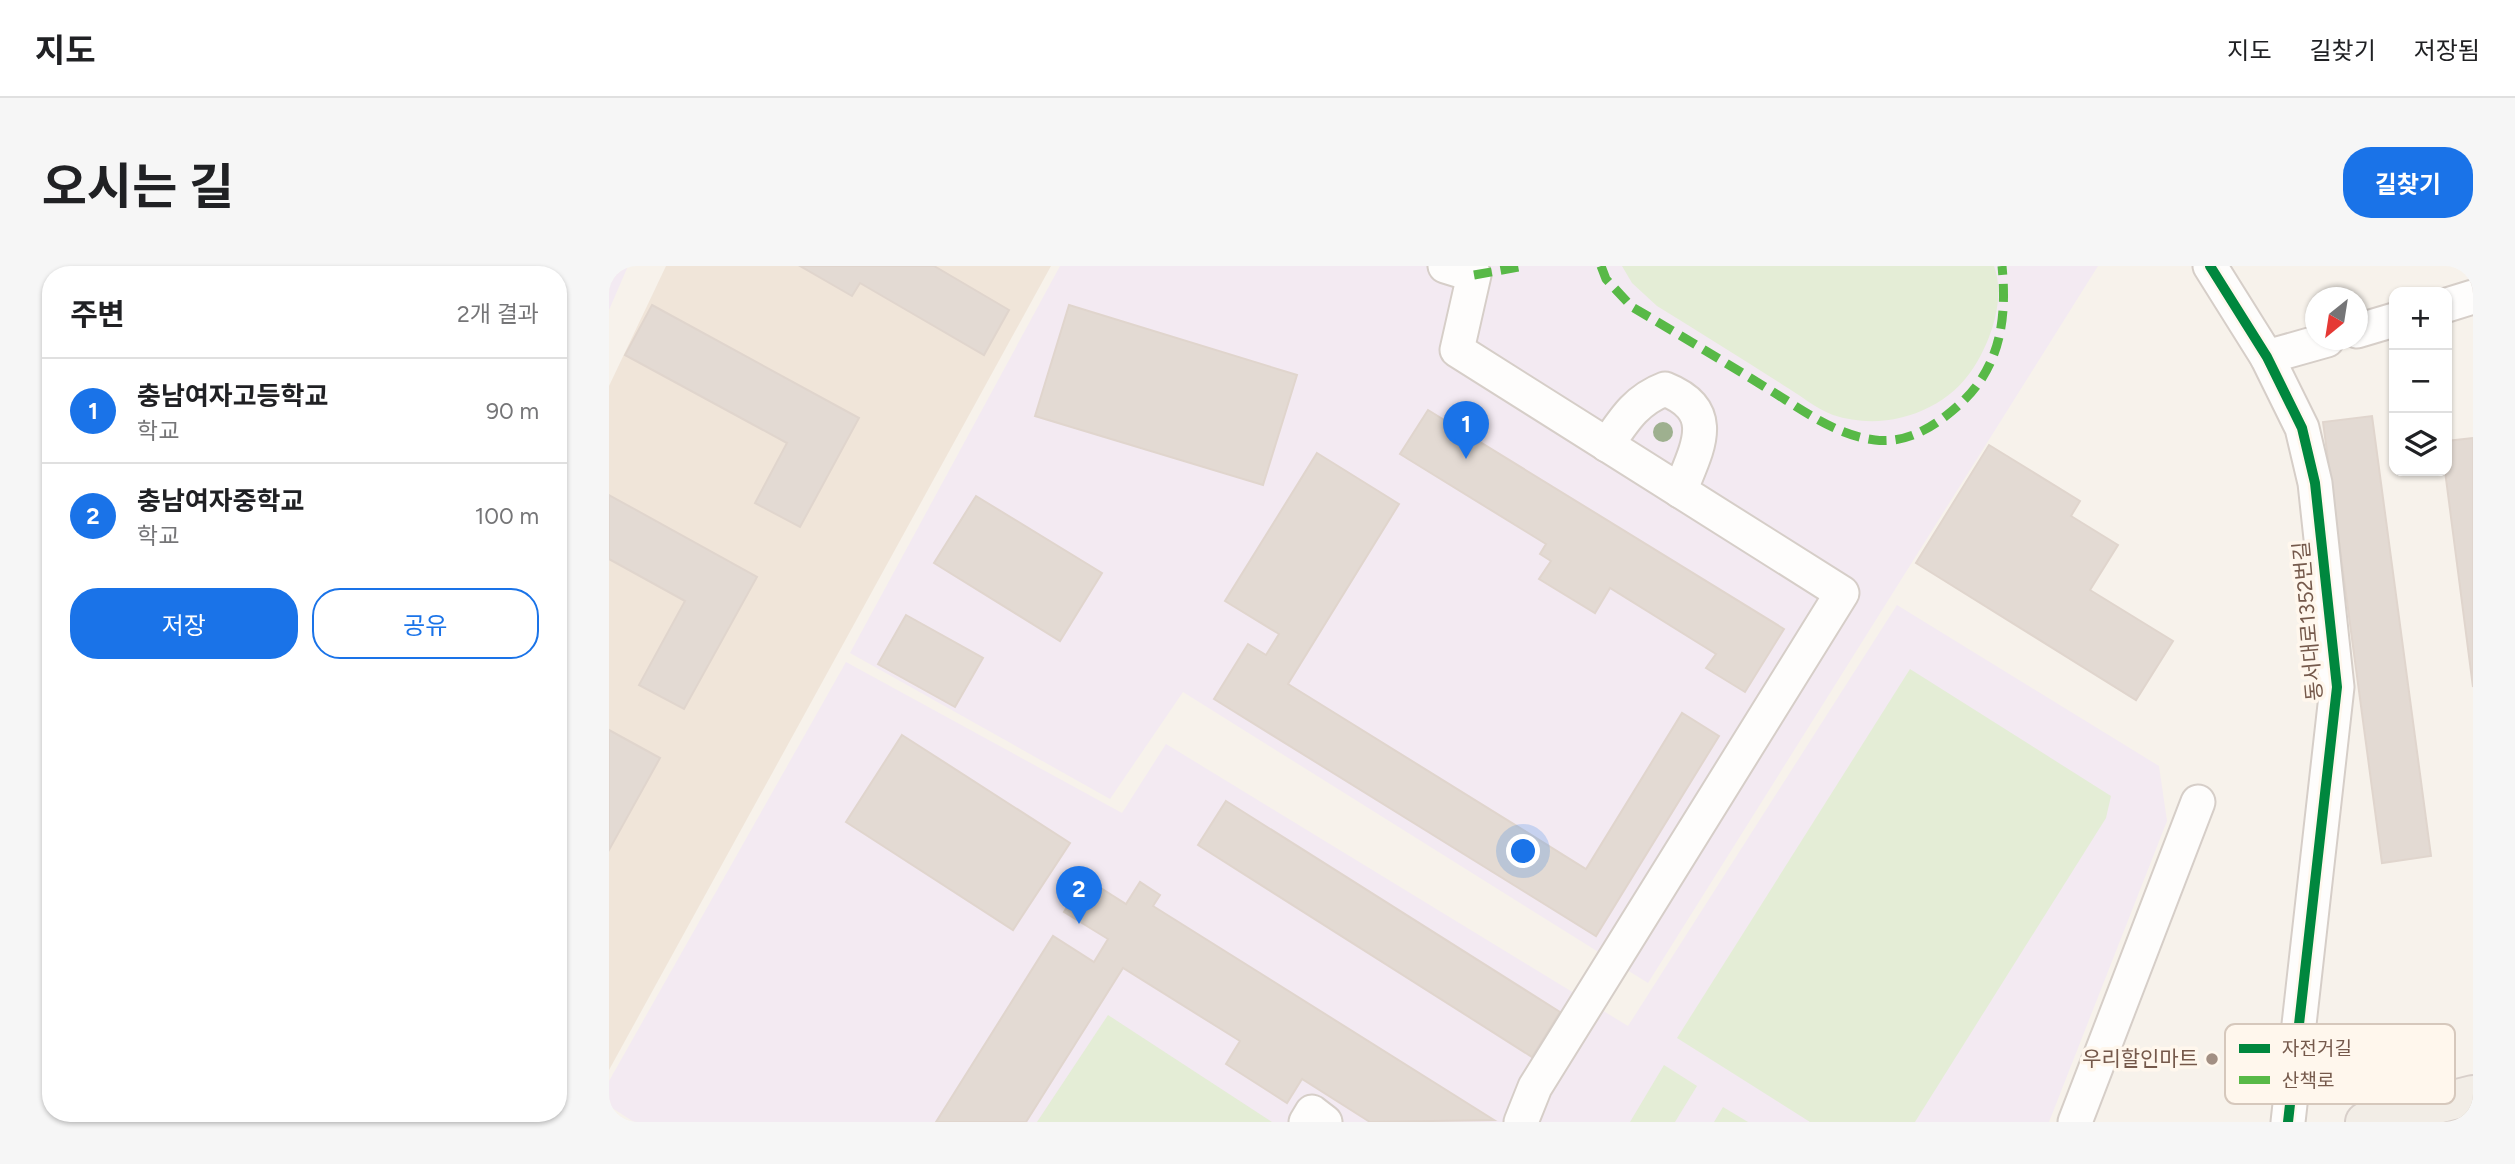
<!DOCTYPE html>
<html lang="ko">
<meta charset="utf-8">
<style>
:root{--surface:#fff;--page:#f6f6f6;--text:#202124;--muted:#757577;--line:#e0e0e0;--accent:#1a73e8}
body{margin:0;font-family:Figtree,"Noto Sans KR",sans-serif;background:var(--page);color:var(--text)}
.controls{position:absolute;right:21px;top:21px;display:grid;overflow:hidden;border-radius:14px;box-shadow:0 2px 5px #0004}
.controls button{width:63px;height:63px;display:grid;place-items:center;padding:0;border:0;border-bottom:2px solid var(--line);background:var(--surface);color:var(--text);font:35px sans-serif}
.compass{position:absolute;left:1696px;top:21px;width:63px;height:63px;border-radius:50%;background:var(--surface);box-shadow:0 2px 5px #0004;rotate:210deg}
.you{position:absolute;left:915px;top:586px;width:24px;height:24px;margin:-18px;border:5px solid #fff;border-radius:50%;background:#1a73e8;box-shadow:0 0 0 10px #1a73e833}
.badge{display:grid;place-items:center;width:46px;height:46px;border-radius:50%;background:var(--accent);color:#fff;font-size:23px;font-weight:700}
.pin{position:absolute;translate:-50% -58px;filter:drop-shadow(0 2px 4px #0008)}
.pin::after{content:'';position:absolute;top:37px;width:24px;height:21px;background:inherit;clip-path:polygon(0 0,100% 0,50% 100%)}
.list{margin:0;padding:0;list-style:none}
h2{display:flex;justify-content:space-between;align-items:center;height:91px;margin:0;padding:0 28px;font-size:30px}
h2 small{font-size:23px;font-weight:400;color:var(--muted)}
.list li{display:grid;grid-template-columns:46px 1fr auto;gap:21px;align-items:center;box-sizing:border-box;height:105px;padding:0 28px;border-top:2px solid var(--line)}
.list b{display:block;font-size:26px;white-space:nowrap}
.list p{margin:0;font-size:23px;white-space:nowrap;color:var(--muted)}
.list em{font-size:23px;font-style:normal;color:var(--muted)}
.actions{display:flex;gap:14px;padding:21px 28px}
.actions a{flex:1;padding:16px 0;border:2px solid var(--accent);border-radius:28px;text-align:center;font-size:24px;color:var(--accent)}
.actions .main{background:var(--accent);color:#fff}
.icon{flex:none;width:38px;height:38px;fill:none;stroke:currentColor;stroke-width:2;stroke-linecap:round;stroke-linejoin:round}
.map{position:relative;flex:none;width:1864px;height:856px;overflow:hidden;border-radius:28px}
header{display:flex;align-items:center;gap:42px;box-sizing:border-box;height:98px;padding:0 35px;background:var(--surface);border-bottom:2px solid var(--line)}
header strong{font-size:33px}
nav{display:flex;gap:38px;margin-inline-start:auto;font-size:24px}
.intro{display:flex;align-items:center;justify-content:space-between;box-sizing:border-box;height:168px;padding:0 42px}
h1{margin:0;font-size:49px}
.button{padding:18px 32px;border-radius:28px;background:var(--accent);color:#fff;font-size:24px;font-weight:700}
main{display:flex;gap:42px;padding:0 42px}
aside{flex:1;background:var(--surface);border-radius:28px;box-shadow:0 2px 5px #0004}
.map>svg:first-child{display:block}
.residential{fill:#f0e5d9}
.education{fill:#f3eaf2}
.green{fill:#e4edd6}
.building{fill:#e3dad3;stroke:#e0d5cd;stroke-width:2}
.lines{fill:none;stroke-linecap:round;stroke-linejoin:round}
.minor-casing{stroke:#d6cec8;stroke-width:37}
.major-casing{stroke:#d8cfca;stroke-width:42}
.minor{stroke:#fefdfc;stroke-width:33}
.major{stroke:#f2ede6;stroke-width:38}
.quiet{stroke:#58b947;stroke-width:9;stroke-dasharray:18 9;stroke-linecap:butt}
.cycleway-casing{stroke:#fff7ed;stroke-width:15}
.cycleway{stroke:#00873e;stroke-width:10}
.tree{fill:#9eb08f}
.poi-dot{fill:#a28f83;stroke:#fff7ed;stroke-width:2.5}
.labels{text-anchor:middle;stroke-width:7;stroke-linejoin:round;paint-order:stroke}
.street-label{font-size:21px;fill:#75594b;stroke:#fff7ed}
.poi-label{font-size:21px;fill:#75594b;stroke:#fff7ed;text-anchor:end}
.key{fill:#fff7ed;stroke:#d6c8bc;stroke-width:2}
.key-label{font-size:19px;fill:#75594b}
</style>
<header>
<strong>지도</strong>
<nav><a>지도</a><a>길찾기</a><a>저장됨</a></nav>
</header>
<div class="intro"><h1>오시는 길</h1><a class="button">길찾기</a></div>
<main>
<aside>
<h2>주변<small>2개 결과</small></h2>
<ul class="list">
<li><span class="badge">1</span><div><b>충남여자고등학교</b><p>학교</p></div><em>90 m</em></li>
<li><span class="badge">2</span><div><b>충남여자중학교</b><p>학교</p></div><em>100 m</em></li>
</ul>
<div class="actions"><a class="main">저장</a><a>공유</a></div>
</aside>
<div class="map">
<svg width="1864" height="856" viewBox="0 0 1864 856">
<rect width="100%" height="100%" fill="#f7f2eb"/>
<path class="residential" d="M 57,0 L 442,0 L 0,804 L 0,120 Z"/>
<g class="education">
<path d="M 0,0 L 19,0 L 0,44 Z"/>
<path d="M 451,0 L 1489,0 L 1039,717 L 574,426 L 501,533 L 241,387 Z"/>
<path d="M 1288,339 L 1550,500 L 1558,555 L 1440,856 L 25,856 L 0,840 L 0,815 L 237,396 L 513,547 L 557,478 L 1019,760 Z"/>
</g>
<g class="green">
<path d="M 1013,0 L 1385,0 C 1397,32 1382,74 1365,101 C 1336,147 1275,166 1224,149 C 1207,143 1190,128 1174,119 C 1132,92 1090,66 1048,40 L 1023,17 Z"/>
<path d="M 1301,403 L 1502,530 L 1497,552 L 1306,856 L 1201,856 L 1068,772 Z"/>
<path d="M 499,749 L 663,856 L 428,856 Z"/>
<path d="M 1055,799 L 1088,820 L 1066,856 L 1021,856 Z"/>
<path d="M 1114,841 L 1139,856 L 1105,856 Z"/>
</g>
<g class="building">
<path d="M 191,0 L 325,0 L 400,44 L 375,89 L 251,17 L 243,30 Z"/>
<path d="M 43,39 L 250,152 L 191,261 L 146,237 L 178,177 L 16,89 Z"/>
<path d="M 460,39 L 688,109 L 654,219 L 426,150 Z"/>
<path d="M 819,144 L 1175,363 L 1136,426 L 1097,402 L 1107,388 L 1001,322 L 986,347 L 930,313 L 942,295 L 931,288 L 937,278 L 791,188 Z"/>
<path d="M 1763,150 L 1822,590 L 1773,597 L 1714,156 Z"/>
<path d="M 1864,172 L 1864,421 L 1836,205 L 1838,175 Z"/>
<path d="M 1380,179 L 1471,235 L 1462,250 L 1509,279 L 1481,324 L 1564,375 L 1527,434 L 1307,297 Z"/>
<path d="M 708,187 L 790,238 L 679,418 L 977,603 L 1073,447 L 1110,470 L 987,670 L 605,433 L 639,378 L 657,389 L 670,368 L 616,335 Z"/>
<path d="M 0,229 L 148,311 L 75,443 L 30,419 L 76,335 L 0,293 Z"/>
<path d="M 367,230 L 493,307 L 451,375 L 325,297 Z"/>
<path d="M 297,349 L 374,392 L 346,441 L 269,398 Z"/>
<path d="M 0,464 L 51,492 L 0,584 Z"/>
<path d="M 293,469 L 461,577 L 404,664 L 237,556 Z"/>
<path d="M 617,535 L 951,746 L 923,791 L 589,579 Z"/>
<path d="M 476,612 L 517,638 L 531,616 L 551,629 L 544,640 L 885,854 L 761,856 L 693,813 L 678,837 L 617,798 L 631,775 L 514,702 L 417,856 L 327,856 L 444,670 L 485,696 L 499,673 L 455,646 Z"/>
</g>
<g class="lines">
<defs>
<g id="minor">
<path d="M 836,0 L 865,9 L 848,84 L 1233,327 L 926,821 L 912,856"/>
<path d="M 1601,0 L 1658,91 L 1693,162 L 1706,217 L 1728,421 L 1679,856"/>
<path d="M 1838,39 L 1864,31"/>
<path d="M 1748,65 L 1785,54"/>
<path d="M 1658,91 L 1718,74"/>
<path d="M 998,179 C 1015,154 1027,134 1056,123 C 1111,145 1088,182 1071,225"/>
<path d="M 697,856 L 703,846 L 716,856"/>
<path d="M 1466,856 L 1589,536"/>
</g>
<path id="major" d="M 1756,856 L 1864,829"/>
</defs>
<use href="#minor" class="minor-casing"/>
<use href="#major" class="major-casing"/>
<use href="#minor" class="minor"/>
<use href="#major" class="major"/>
<g class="quiet">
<path d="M 992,0 L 997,13 L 1023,41 C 1068,67 1112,94 1156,121 C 1191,142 1225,169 1266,174 C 1300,178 1328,159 1352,137 C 1392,100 1398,51 1393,0"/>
<path d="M 865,9 L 915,0"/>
</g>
<defs>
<path id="cycleway" d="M 1601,0 L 1658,91 L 1693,162 L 1706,217 L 1728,421 L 1679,856"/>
</defs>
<use href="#cycleway" class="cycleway-casing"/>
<use href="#cycleway" class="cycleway"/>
</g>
<circle class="tree" cx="1054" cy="166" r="10"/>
<circle class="poi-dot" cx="1603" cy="793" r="7"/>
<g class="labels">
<g class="street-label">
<text transform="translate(1699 355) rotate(-95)" y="7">동서대로1352번길</text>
</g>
<g class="poi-label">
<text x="1589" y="800">우리할인마트</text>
</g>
</g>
<rect x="1616" y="758" width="230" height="80" rx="10" class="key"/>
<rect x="1630" y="778" width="31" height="9" fill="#00873e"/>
<rect x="1630" y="810" width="31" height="8" fill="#58b947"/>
<g class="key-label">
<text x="1673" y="789">자전거길</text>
<text x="1673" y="821">산책로</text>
</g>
</svg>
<div class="controls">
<button>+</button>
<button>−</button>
<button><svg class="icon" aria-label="layers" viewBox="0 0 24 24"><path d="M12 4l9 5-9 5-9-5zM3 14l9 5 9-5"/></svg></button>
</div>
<svg class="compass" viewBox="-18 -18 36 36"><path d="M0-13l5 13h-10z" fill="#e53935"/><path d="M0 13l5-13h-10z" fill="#757577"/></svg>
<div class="you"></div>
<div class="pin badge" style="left:857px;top:193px">1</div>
<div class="pin badge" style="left:470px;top:658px">2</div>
</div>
</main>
